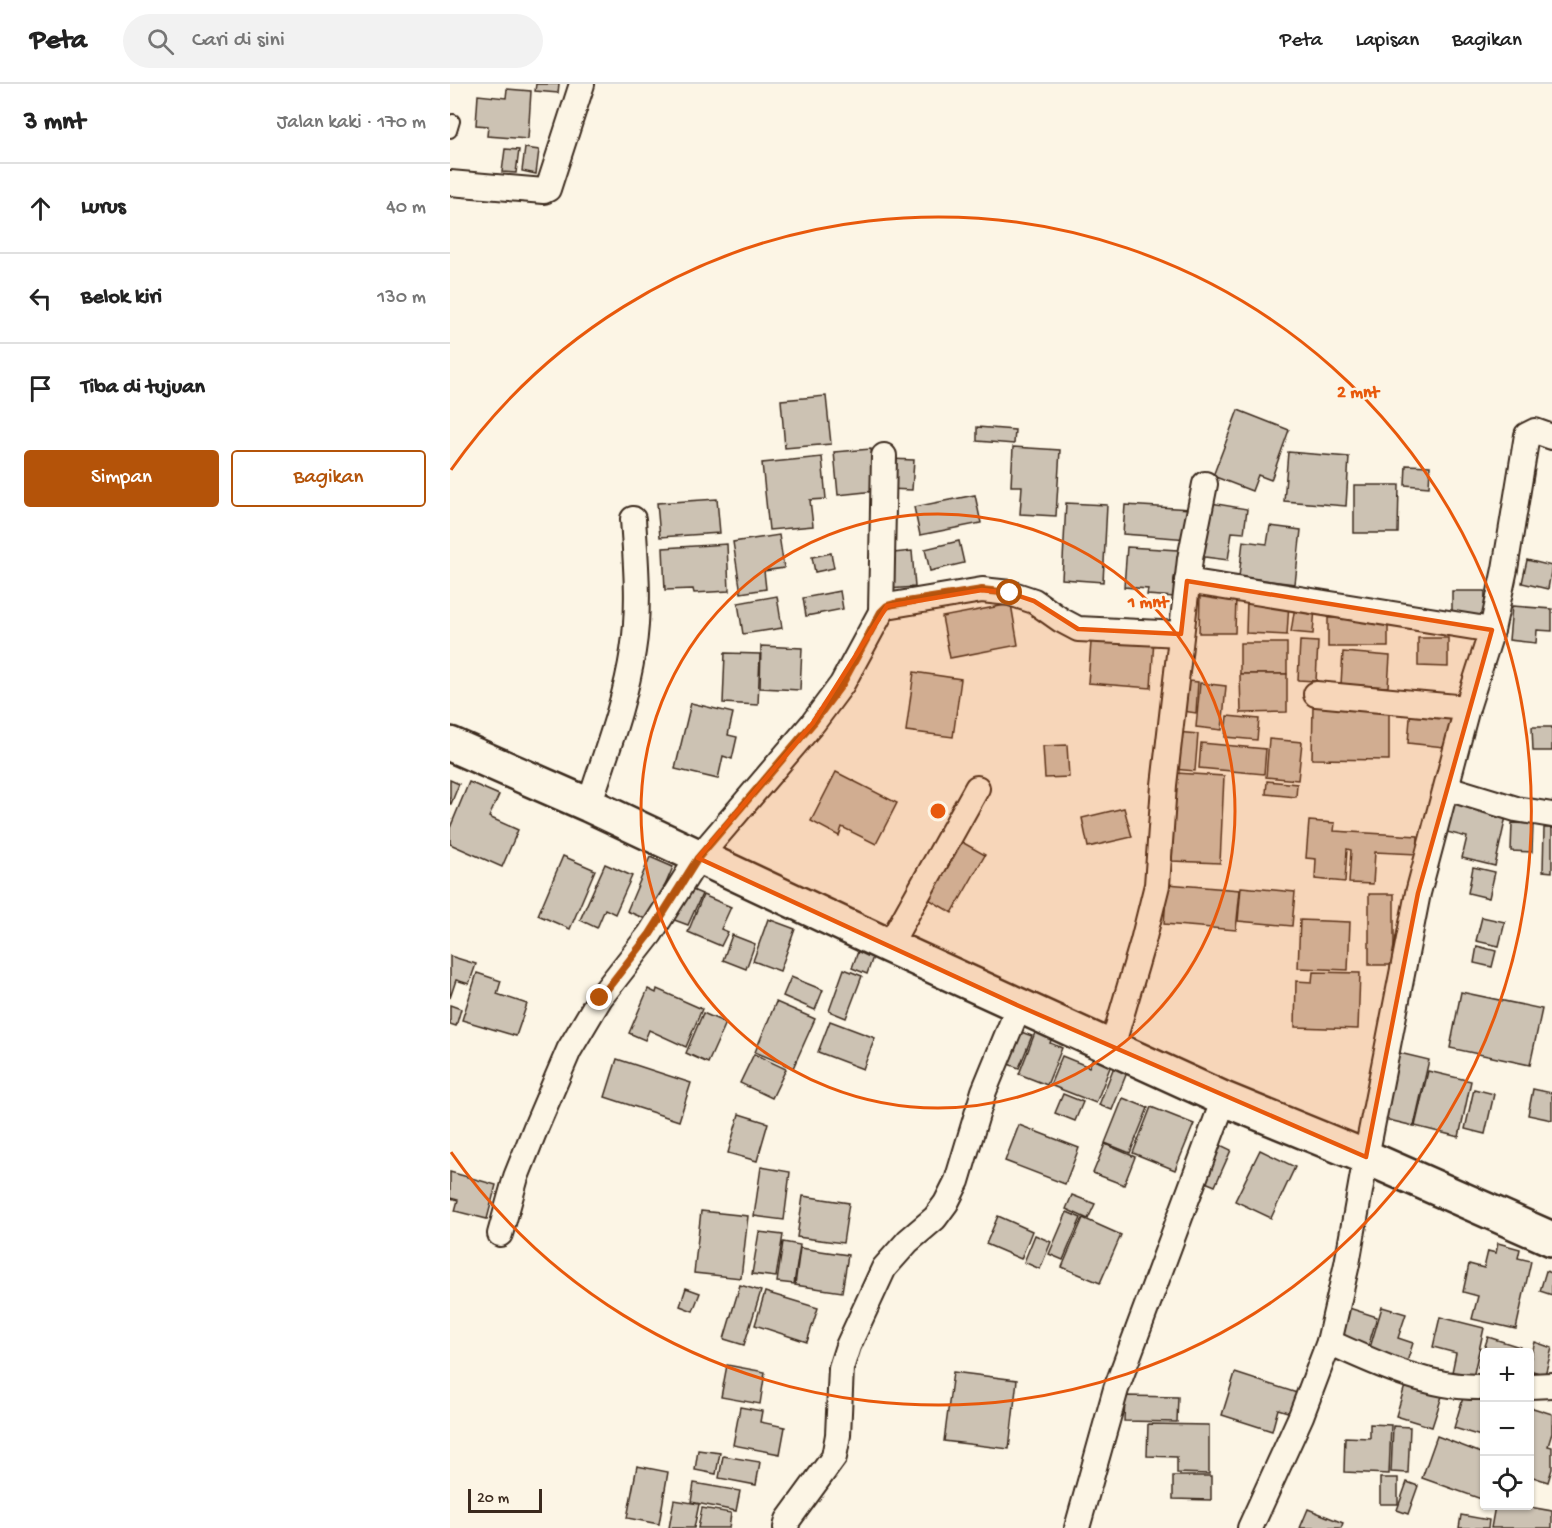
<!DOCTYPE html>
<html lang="id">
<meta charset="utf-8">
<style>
:root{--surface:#fff;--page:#f2f2f2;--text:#222;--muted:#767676;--line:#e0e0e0;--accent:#b45309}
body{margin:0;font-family:"Gochi Hand",sans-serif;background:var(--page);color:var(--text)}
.controls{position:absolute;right:18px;bottom:18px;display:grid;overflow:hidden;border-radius:6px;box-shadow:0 2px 4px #0004}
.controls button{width:54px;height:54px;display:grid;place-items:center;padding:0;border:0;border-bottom:2px solid var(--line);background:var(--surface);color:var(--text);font:30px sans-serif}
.scale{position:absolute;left:18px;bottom:15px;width:74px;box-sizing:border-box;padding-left:6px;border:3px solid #3b2a1e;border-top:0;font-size:16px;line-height:21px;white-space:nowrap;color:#3b2a1e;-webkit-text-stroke:4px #fcf5e5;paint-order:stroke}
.stop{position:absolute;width:18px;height:18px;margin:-14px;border:4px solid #b45309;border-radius:50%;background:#fff}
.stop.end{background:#b45309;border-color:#fff;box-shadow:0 2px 6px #0008}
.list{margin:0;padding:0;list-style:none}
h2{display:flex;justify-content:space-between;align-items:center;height:78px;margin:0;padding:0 24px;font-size:26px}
h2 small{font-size:20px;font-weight:400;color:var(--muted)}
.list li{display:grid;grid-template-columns:39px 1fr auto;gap:18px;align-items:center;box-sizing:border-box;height:90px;padding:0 24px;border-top:2px solid var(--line)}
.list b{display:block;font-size:22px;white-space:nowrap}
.list em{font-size:20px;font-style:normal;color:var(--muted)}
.actions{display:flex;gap:12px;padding:18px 24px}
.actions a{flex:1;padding:14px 0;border:2px solid var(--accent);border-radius:6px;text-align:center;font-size:21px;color:var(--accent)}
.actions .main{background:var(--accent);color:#fff}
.icon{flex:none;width:33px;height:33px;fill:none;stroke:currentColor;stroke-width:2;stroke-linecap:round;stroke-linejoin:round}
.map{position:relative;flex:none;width:1102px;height:1444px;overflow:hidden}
header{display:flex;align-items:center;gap:36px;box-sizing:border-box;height:84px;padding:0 30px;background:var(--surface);border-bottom:2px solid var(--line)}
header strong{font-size:28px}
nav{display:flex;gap:33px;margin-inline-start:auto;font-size:21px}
.search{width:420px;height:54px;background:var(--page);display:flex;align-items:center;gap:15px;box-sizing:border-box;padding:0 21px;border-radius:33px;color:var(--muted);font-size:22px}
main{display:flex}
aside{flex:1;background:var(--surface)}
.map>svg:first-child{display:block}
.building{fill:#ccc2b3;stroke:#3b2a1e;stroke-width:1.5}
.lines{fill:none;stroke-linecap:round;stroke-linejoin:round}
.lane-casing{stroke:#3b2a1e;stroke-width:16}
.street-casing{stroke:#3b2a1e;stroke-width:28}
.highway-casing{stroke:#3b2a1e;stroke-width:38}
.lane{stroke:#fcf5e5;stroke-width:12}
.street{stroke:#fcf5e5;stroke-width:24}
.highway{stroke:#fcf5e5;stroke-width:33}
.route{stroke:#b45309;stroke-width:8}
.marked{fill:#e8590c;fill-opacity:0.2;stroke:#e8590c;stroke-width:4.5;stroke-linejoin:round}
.ring{fill:none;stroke:#e8590c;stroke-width:3}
.centre{fill:#e8590c;stroke:#fcf5e5;stroke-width:3}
.ring-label{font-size:18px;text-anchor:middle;font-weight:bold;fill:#e8590c;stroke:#fcf5e5;stroke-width:5;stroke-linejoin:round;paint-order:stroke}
</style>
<header>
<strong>Peta</strong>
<div class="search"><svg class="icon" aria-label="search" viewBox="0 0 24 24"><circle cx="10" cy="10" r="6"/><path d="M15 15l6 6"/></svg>Cari di sini</div>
<nav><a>Peta</a><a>Lapisan</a><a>Bagikan</a></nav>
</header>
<main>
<aside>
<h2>3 mnt<small>Jalan kaki · 170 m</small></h2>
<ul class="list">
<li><svg class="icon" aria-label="ahead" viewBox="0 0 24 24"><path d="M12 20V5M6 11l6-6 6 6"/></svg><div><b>Lurus</b></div><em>40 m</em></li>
<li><svg class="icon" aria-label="left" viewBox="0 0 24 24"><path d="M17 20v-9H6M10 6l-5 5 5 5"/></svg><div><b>Belok kiri</b></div><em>130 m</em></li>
<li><svg class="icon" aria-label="arrive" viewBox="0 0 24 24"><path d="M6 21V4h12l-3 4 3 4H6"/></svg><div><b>Tiba di tujuan</b></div></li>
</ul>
<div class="actions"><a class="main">Simpan</a><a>Bagikan</a></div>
</aside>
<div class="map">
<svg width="1102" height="1444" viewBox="0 0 1102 1444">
<rect width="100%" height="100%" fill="#fcf5e5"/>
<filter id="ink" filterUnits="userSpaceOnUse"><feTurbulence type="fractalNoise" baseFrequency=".0167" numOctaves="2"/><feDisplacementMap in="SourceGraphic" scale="12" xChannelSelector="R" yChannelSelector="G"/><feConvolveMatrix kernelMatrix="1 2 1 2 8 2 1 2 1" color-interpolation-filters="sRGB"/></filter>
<g filter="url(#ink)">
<g class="building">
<path d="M 86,0 L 109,0 L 108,9 L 85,7 Z"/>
<path d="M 57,5 L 81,7 L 78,55 L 37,52 L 38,42 L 26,41 L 28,11 L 56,14 Z"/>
<path d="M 75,64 L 89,66 L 86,90 L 72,87 Z"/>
<path d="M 55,65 L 69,66 L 66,89 L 52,88 Z"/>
<path d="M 376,312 L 381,360 L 335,364 L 331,316 Z"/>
<path d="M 788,326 L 839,346 L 821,396 L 808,391 L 802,407 L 763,392 Z"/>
<path d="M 527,343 L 565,346 L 564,360 L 527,357 Z"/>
<path d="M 563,363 L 610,366 L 606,432 L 570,430 L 572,402 L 561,402 Z"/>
<path d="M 421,365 L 425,407 L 388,411 L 384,368 Z"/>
<path d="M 838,368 L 899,373 L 896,422 L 834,417 Z"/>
<path d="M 372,373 L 376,415 L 360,416 L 363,442 L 319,446 L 312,379 Z"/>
<path d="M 440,375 L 464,376 L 462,406 L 438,405 Z"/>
<path d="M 956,381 L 980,382 L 979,403 L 955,401 Z"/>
<path d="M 904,401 L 949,401 L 948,449 L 904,449 Z"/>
<path d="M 525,411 L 531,439 L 470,451 L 464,423 Z"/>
<path d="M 267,415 L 270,449 L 210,453 L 207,419 Z"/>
<path d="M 755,418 L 797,425 L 794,449 L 782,448 L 778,476 L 747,472 Z"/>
<path d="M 616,419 L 657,421 L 653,498 L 612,495 Z"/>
<path d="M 675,421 L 741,425 L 739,455 L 673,450 Z"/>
<path d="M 820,442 L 851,446 L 845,500 L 789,493 L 793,457 L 817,460 Z"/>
<path d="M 329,451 L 334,484 L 314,487 L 316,505 L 291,509 L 283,458 Z"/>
<path d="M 509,457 L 514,479 L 480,487 L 475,465 Z"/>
<path d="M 277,460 L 279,507 L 244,509 L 243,505 L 215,506 L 213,464 Z"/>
<path d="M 677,463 L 728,466 L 725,513 L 697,511 L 698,505 L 674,503 Z"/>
<path d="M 462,467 L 465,503 L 438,505 L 434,470 Z"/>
<path d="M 381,469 L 384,484 L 365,488 L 362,473 Z"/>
<path d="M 1077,476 L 1102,482 L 1098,505 L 1072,499 Z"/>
<path d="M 390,507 L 393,525 L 356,532 L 353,514 Z"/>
<path d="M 1002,507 L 1035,507 L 1034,532 L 1002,532 Z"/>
<path d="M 750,511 L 786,512 L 785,549 L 749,549 Z"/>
<path d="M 327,512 L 332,544 L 293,550 L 288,519 Z"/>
<path d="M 797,515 L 839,518 L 837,551 L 796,549 Z"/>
<path d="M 561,520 L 568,561 L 500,574 L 492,533 Z"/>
<path d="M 845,522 L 865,524 L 863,550 L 841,548 Z"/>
<path d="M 1062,522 L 1102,525 L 1102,547 L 1087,546 L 1086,559 L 1059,556 Z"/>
<rect x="878" y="534" width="60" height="29"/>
<path d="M 678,552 L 704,554 L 701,604 L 638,599 L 641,558 L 677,560 Z"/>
<path d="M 968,554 L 998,554 L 998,583 L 968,582 Z"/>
<path d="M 850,557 L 868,558 L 866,597 L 848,596 Z"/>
<rect x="790" y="559" width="47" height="31"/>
<path d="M 311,562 L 352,564 L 350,606 L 310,604 Z"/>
<path d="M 893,568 L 940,572 L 938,603 L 891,600 Z"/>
<path d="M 275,569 L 310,570 L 308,621 L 273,619 Z"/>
<path d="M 464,588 L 511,595 L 503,653 L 456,647 Z"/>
<path d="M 790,590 L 837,590 L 837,628 L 791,629 Z"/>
<path d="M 729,596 L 748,598 L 746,629 L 726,626 Z"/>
<path d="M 750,599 L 776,602 L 772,646 L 746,643 Z"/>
<path d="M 241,619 L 283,629 L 278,651 L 287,653 L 282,675 L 273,672 L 268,695 L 225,685 Z"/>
<path d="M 863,622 L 939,623 L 939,676 L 862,675 Z"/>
<path d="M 961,622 L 1007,626 L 1003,664 L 958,659 Z"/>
<path d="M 777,632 L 809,635 L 807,656 L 775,653 Z"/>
<path d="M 1082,643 L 1102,643 L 1102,667 L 1083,667 Z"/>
<path d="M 726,648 L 748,650 L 745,687 L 723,685 Z"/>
<path d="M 819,655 L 852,658 L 848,696 L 816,693 Z"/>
<path d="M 751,659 L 816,665 L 814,690 L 749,684 Z"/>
<path d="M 617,661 L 619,693 L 595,694 L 593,662 Z"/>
<path d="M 386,688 L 447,719 L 426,760 L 392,743 L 389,752 L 361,737 Z"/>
<path d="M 726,689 L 774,692 L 770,779 L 722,777 Z"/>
<path d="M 0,696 L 9,700 L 1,720 L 0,720 Z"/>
<path d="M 817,697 L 847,700 L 846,713 L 816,710 Z"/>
<path d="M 19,698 L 49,711 L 39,733 L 68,746 L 52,783 L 0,760 L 0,744 Z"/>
<path d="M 1001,714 L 1057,728 L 1045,782 L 1012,774 L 1017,753 L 993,747 Z"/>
<path d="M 674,724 L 682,753 L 638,763 L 632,734 Z"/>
<path d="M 859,737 L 885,739 L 884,747 L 968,752 L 967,770 L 925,768 L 923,800 L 899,799 L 901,766 L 897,765 L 895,798 L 865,795 L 866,775 L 856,774 Z"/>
<path d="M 1062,739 L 1083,740 L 1082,768 L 1061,767 Z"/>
<path d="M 1094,744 L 1102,744 L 1102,788 L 1093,787 Z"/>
<path d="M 503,753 L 535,771 L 502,829 L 470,810 Z"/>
<path d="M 113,772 L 145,786 L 120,845 L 88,831 Z"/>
<path d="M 200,773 L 223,783 L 200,837 L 177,827 Z"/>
<path d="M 155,780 L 182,792 L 165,830 L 155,825 L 147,844 L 130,836 Z"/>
<path d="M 1023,783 L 1045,788 L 1039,814 L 1018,809 Z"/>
<path d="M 717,800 L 790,806 L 786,846 L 714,840 Z"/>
<path d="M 233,802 L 252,810 L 238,841 L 219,834 Z"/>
<path d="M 791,803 L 845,808 L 842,842 L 788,837 Z"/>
<rect x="919" y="810" width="25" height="71"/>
<path d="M 253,811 L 281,823 L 271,845 L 278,848 L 271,862 L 238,848 Z"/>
<path d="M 1032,833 L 1055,838 L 1049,862 L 1026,857 Z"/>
<path d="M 318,835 L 345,845 L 330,887 L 303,877 Z"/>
<path d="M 850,836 L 900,838 L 898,886 L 848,884 Z"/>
<path d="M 282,851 L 305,860 L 296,885 L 273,876 Z"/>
<path d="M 410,862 L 425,867 L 417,890 L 402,884 Z"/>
<path d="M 1027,862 L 1046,867 L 1042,883 L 1024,879 Z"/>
<path d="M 0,872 L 26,880 L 19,900 L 6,896 L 0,914 Z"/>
<path d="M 394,885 L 412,892 L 396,934 L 379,927 Z"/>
<path d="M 863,888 L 910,889 L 908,945 L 845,943 L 846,897 L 862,898 Z"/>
<path d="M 27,889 L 51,897 L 47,910 L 77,920 L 66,952 L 12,936 Z"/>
<path d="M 341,893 L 373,906 L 365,926 L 333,912 Z"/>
<path d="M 198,905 L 206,909 L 207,905 L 252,925 L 236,963 L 199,946 L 195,956 L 179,949 Z"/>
<path d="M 1011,908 L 1092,925 L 1080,981 L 1000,964 Z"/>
<path d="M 326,918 L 365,935 L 343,984 L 305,968 Z"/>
<path d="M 0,921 L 11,925 L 6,942 L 0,940 Z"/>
<path d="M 253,929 L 276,939 L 258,979 L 236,969 Z"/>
<path d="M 380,937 L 425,954 L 413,985 L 368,968 Z"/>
<path d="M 588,941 L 604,948 L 600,959 L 612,964 L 597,1001 L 569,990 Z"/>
<path d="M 563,945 L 582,952 L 569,984 L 550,977 Z"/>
<path d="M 941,967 L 979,976 L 964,1042 L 926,1033 Z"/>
<path d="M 304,970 L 336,985 L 322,1014 L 290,999 Z"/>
<path d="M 612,972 L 639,983 L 643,974 L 661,981 L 646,1019 L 600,1001 Z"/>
<path d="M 167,975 L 241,999 L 229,1037 L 155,1013 Z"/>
<path d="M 665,980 L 678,986 L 662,1026 L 649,1021 Z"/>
<path d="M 978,987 L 1021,997 L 1009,1053 L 965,1042 Z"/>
<path d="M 1024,1005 L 1044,1010 L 1035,1050 L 1015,1045 Z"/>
<path d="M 1083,1005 L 1102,1009 L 1102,1036 L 1078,1031 Z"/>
<path d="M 613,1010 L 633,1018 L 625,1037 L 605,1029 Z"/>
<path d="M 673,1014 L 698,1024 L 680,1069 L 655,1059 Z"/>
<path d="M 701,1023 L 744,1040 L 725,1086 L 683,1069 Z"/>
<path d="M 289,1030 L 318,1039 L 307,1077 L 278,1069 Z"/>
<path d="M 569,1041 L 629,1064 L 615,1100 L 555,1077 Z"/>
<path d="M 764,1058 L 781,1066 L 765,1102 L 748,1095 Z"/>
<path d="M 655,1060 L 685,1073 L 674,1101 L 643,1089 Z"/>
<path d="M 810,1066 L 845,1083 L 821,1134 L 785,1117 Z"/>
<path d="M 311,1083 L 340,1088 L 334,1136 L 304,1132 Z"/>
<path d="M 0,1088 L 46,1101 L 37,1135 L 5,1127 L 8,1116 L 0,1114 Z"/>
<path d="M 622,1111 L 645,1120 L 638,1135 L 616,1125 Z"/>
<path d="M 353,1112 L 399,1119 L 393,1159 L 347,1153 Z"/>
<path d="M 251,1127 L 298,1132 L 291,1194 L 244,1189 Z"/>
<path d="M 617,1128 L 631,1134 L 613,1176 L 599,1170 Z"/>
<path d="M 548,1132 L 582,1147 L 571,1175 L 536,1160 Z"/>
<path d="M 633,1134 L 671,1151 L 650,1199 L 612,1183 Z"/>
<path d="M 309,1148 L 333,1151 L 326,1193 L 302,1190 Z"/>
<path d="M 585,1151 L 601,1158 L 590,1185 L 574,1178 Z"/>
<path d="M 333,1158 L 350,1161 L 344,1200 L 327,1198 Z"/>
<path d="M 1048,1159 L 1070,1165 L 1068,1174 L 1081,1177 L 1066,1245 L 1022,1235 L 1028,1212 L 1013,1208 L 1019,1180 L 1034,1184 L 1038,1167 L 1046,1169 Z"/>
<path d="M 350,1164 L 398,1171 L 392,1208 L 345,1201 Z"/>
<path d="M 1096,1187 L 1102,1189 L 1102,1211 L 1090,1207 Z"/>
<path d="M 290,1201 L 311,1207 L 294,1261 L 274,1255 Z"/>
<path d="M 236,1204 L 250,1209 L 243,1227 L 230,1222 Z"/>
<path d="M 315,1208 L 368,1224 L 357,1258 L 305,1241 Z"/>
<path d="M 932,1223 L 956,1230 L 948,1254 L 963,1259 L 957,1278 L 919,1267 Z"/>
<path d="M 899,1224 L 927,1233 L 918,1263 L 890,1254 Z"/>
<path d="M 990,1233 L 1034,1244 L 1022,1298 L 1001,1293 L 1006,1269 L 983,1263 Z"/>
<path d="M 1038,1253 L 1070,1263 L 1069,1268 L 1034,1268 L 1034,1285 L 1028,1283 Z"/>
<path d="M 1085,1258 L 1102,1264 L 1095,1291 L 1080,1286 L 1080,1276 Z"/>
<path d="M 277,1281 L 315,1288 L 310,1320 L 271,1313 Z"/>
<path d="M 503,1288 L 567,1296 L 559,1365 L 494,1357 Z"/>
<path d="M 785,1289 L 847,1309 L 841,1329 L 828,1325 L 822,1347 L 772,1331 Z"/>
<path d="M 957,1295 L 994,1306 L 982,1343 L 946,1332 Z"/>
<path d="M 1014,1310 L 1034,1316 L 1034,1353 L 1004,1344 Z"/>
<path d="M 675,1312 L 728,1313 L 727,1338 L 674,1337 Z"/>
<path d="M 290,1323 L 312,1327 L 310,1338 L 335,1343 L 330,1370 L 283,1361 Z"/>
<path d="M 1080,1323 L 1102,1330 L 1102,1349 L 1098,1362 L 1102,1363 L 1102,1385 L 1098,1398 L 1080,1392 Z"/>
<path d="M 698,1340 L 759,1341 L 759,1390 L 727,1389 L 727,1373 L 697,1372 Z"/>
<path d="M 920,1340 L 941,1341 L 939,1390 L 894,1388 L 895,1353 L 920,1354 Z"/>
<path d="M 943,1342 L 960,1343 L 958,1389 L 941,1388 Z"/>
<path d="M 987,1352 L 1034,1370 L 1034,1416 L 972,1394 Z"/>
<path d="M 248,1366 L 270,1369 L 266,1390 L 245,1386 Z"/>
<path d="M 273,1372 L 310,1378 L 306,1401 L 269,1394 Z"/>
<path d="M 187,1382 L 218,1388 L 209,1440 L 177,1434 Z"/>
<path d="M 723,1392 L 761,1392 L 761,1416 L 723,1415 Z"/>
<rect x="930" y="1394" width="18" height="26"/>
<path d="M 957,1398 L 968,1402 L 958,1430 L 947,1426 Z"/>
<path d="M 244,1399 L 290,1407 L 286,1427 L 241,1418 Z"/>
<path d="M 224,1416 L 249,1420 L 244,1444 L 219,1444 Z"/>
<path d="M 1045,1422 L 1074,1422 L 1102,1427 L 1102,1444 L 1041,1444 Z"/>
<path d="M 252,1424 L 281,1429 L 279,1444 L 248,1444 Z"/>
<path d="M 858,1425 L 893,1439 L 891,1444 L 850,1444 Z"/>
<path d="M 1011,1431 L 1039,1436 L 1038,1444 L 1009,1444 Z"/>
</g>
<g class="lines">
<defs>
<path id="lane" d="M 0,47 L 3,37"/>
<g id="street">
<path d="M 0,99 L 94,107 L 98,105 L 132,0"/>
<path d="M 737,497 L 1042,546"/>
<path d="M 431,528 L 434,372"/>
<path d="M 866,610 L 1017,624"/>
<path d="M 997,704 L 1066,725 L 1102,731"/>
<path d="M 139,721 C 155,671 175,620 183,567 C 190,524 186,479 183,435"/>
<path d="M 439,862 L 527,704"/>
<path d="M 662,963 L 693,857 L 707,801 L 714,701 L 740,475 L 755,400"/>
<path d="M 50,1150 L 66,1093 L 86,1043 L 119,966 L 150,914 L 200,850 L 248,774 L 363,639 L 392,600 L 431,528 L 437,522 L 532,506 L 560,509 L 584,517 L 611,536 L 628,545 L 731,550"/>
<path d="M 879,1258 C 927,1280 980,1305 1034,1303"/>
<path d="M 1080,1302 L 1102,1301"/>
<path d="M 336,1444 L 338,1436 L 384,1373 L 388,1351 L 391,1284 L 398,1262 L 434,1184 L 458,1157 L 485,1134 L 496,1119 L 507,1097 L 534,1007 L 569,922"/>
<path d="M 627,1444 L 666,1305 L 774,1015"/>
<path d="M 800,1444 L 851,1332 L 879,1258 L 897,1180 L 916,1073 L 968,809 L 1017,624 L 1042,546 L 1055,485 L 1077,351 L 1085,347 L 1102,353"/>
</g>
<path id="highway" d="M 0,660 L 139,721 L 439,862 L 774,1015 L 916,1073 L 1102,1155"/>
</defs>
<use href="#lane" class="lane-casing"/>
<use href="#street" class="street-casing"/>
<use href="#highway" class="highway-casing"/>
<use href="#lane" class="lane"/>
<use href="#street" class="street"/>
<use href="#highway" class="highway"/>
</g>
</g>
<g class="lines" filter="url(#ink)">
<path class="route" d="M 150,914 L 200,850 L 248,774 L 363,639 L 392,600 L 431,528 L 437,522 L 444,520 L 532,506 L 560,509"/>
</g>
<path class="marked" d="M 737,497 L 1042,546 L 968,809 L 916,1073 L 569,922 L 248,774 L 363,639 L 437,522 L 532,506 L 560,509 L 584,517 L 628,545 L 731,550 Z"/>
<g class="ring">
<circle cx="488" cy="727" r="297"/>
<path d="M1 386A594 594 0 1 1 1 1068"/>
</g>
<circle cx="488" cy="727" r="9" class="centre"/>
<g class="ring-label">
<text x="908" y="313">2 mnt</text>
<text x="698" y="523">1 mnt</text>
</g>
</svg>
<div class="controls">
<button>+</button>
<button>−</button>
<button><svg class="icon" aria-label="locate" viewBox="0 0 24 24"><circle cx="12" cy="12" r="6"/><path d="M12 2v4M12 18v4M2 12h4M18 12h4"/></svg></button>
</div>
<div class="scale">20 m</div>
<div class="stop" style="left:560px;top:509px"></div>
<div class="stop end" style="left:150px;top:914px"></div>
</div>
</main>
